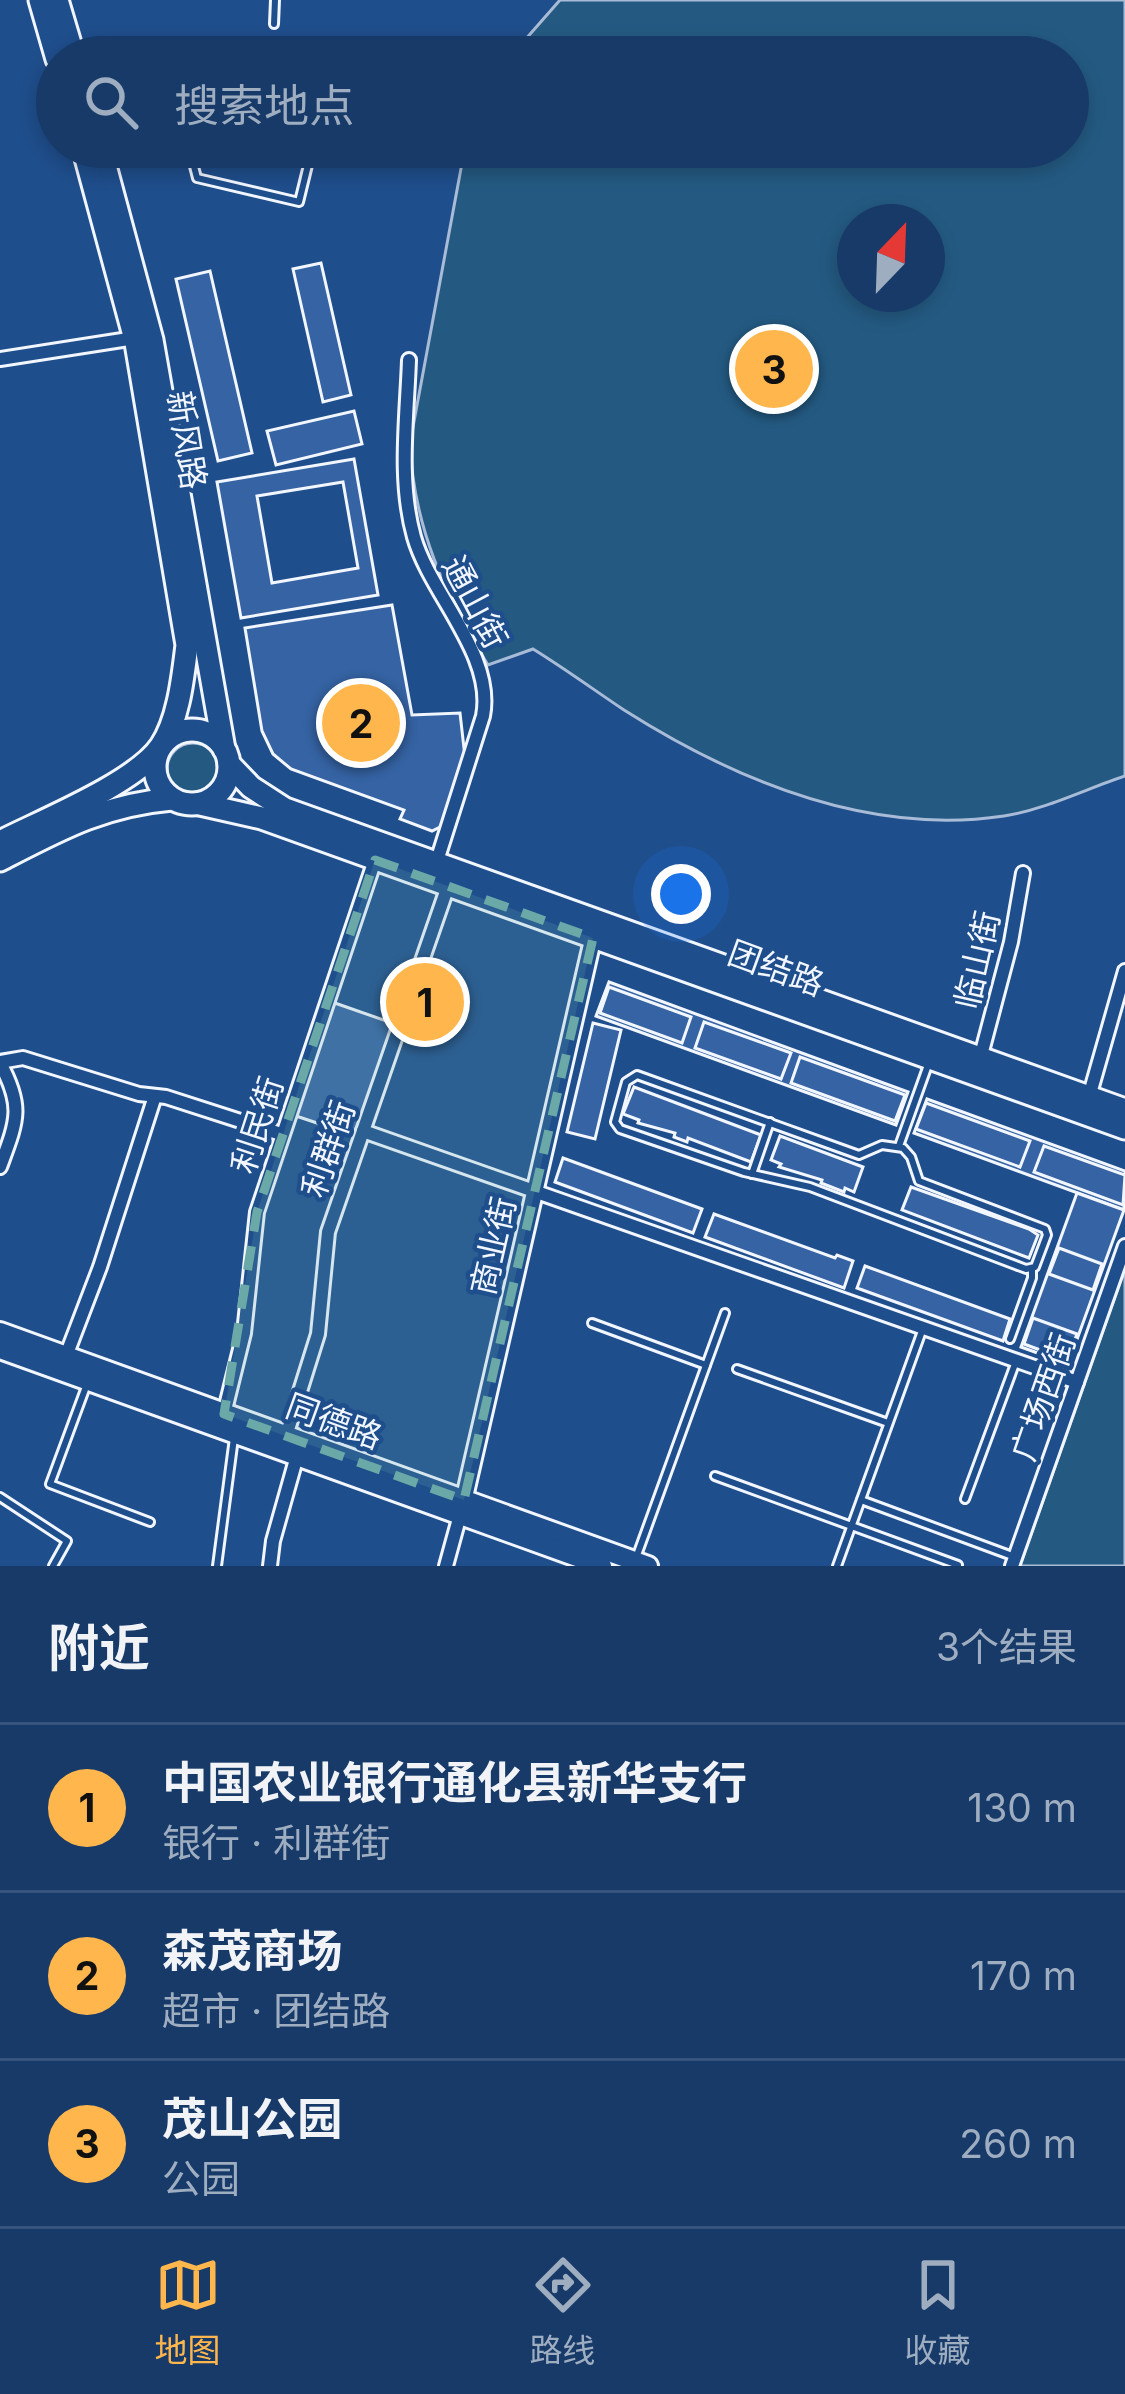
<!DOCTYPE html>
<html lang="zh">
<meta charset="utf-8">
<style>
:root{--surface:#173a69;--page:#244571;--text:#f1f3f6;--muted:#9eadc0;--line:#36547d;--accent:#ffb74d}
body{margin:0;font-family:Inter,"Noto Sans SC",sans-serif;background:var(--page);color:var(--text)}
.compass{position:absolute;left:837px;top:204px;width:108px;height:108px;border-radius:50%;background:var(--surface);box-shadow:0 6px 18px #0003;rotate:23deg}
.you{position:absolute;left:681px;top:894px;width:42px;height:42px;margin:-30px;border:9px solid #fff;border-radius:50%;background:#1a73e8;box-shadow:0 0 0 18px #1a73e833}
.badge{display:grid;place-items:center;width:78px;height:78px;border-radius:50%;background:var(--accent);color:#111;font-size:39px;font-weight:700}
.pin{position:absolute;translate:-50% -50%;border:6px solid #fff;box-shadow:0 3px 12px #0006}
.list{margin:0;padding:0;list-style:none}
h2{display:flex;justify-content:space-between;align-items:center;height:156px;margin:0;padding:0 48px;font-size:51px}
h2 small{font-size:39px;font-weight:400;color:var(--muted)}
.list li{display:grid;grid-template-columns:78px 1fr auto;gap:36px;align-items:center;box-sizing:border-box;height:168px;padding:0 48px;border-top:3px solid var(--line)}
.list b{display:block;font-size:45px;white-space:nowrap}
.list p{margin:0;font-size:39px;white-space:nowrap;color:var(--muted)}
.list em{font-size:39px;font-style:normal;color:var(--muted)}
.icon{flex:none;width:66px;height:66px;fill:none;stroke:currentColor;stroke-width:2;stroke-linecap:round;stroke-linejoin:round}
.map{position:relative;flex:none;width:1125px;height:1566px;overflow:hidden}
.search{position:absolute;background:var(--surface);box-shadow:0 6px 18px #0003;left:36px;right:36px;top:36px;height:132px;display:flex;align-items:center;gap:30px;box-sizing:border-box;padding:0 42px;border-radius:66px;color:var(--muted);font-size:45px}
.sheet{height:660px;background:var(--surface)}
nav{display:flex;justify-content:space-around;align-items:center;box-sizing:border-box;height:168px;border-top:3px solid var(--line);background:var(--surface);font-size:33px;color:var(--muted)}
nav a{display:grid;justify-items:center;gap:6px}
nav .on{color:var(--accent)}
.map>svg:first-child{display:block}
.green{fill:#245a82;stroke:#a8bbd7;stroke-width:3;fill-rule:evenodd}
.building{fill:#3563a3;stroke:#f2f6ff;stroke-width:3;fill-rule:evenodd}
.lines{fill:none;stroke-linecap:round;stroke-linejoin:round}
.service-casing{stroke:#f2f6ff;stroke-width:12}
.minor-casing{stroke:#f2f6ff;stroke-width:18}
.tertiary-casing{stroke:#f2f6ff;stroke-width:21}
.secondary-casing{stroke:#f2f6ff;stroke-width:24}
.trunk-casing{stroke:#f2f6ff;stroke-width:27}
.service{stroke:#1f4e8c;stroke-width:6}
.minor{stroke:#1f4e8c;stroke-width:12}
.tertiary{stroke:#1f4e8c;stroke-width:15}
.secondary{stroke:#1f4e8c;stroke-width:18}
.trunk{stroke:#1f4e8c;stroke-width:21}
.marked{fill:#6aa9a8;fill-opacity:0.2;stroke:#6aa9a8;stroke-width:9;stroke-dasharray:24 15;stroke-linejoin:round}
.labels{text-anchor:middle;stroke-width:9;stroke-linejoin:round;paint-order:stroke}
.street-label{font-size:33px;fill:#f2f6ff;stroke:#1f4e8c}
</style>
<div class="map">
<svg width="1125" height="1566" viewBox="0 0 1125 1566">
<rect width="100%" height="100%" fill="#1f4e8c"/>
<g class="green">
<path d="M 560,0 L 1125,0 L 1125,776 C 1086,789 1044,810 1004,816 C 870,836 736,781 624,710 C 594,690 564,668 533,649 L 488,665 C 445,596 413,525 410,443 L 465,147 L 1068,147 L 1068,57 L 510,57 ZM 855,222 L 927,222 L 927,294 L 855,294 Z"/>
<circle cx="193" cy="769" r="26"/>
<path d="M 1125,1269 L 1125,1566 L 1020,1566 Z"/>
</g>
<g class="building">
<path d="M 321,263 L 351,395 L 323,402 L 293,269 Z"/>
<path d="M 210,271 L 252,453 L 218,461 L 176,279 Z"/>
<path d="M 354,411 L 362,444 L 276,465 L 267,431 Z"/>
<path d="M 354,459 L 378,595 L 241,618 L 217,482 ZM 343,482 L 358,568 L 272,583 L 257,496 Z"/>
<path d="M 392,605 L 412,715 L 460,713 L 465,757 L 444,825 L 432,831 L 400,819 L 404,810 L 291,769 L 273,754 L 262,731 L 245,628 Z"/>
<path d="M 609,982 L 908,1092 L 896,1125 L 596,1016 Z"/>
<path d="M 609,987 L 691,1017 L 682,1043 L 600,1013 Z"/>
<path d="M 332,1002 L 395,1024 L 356,1136 L 293,1115 Z"/>
<path d="M 704,1022 L 791,1053 L 781,1079 L 695,1048 Z"/>
<path d="M 593,1023 L 621,1030 L 595,1139 L 567,1132 Z"/>
<path d="M 800,1057 L 905,1095 L 895,1121 L 791,1083 Z"/>
<path d="M 634,1087 L 761,1135 L 751,1162 L 688,1138 L 687,1142 L 674,1137 L 675,1133 L 638,1123 L 639,1120 L 623,1114 Z"/>
<path d="M 927,1099 L 1125,1171 L 1124,1210 L 914,1133 Z"/>
<path d="M 926,1103 L 1030,1141 L 1020,1167 L 916,1129 Z"/>
<path d="M 780,1136 L 863,1167 L 854,1192 L 845,1188 L 844,1192 L 821,1183 L 822,1180 L 779,1167 L 781,1164 L 771,1160 Z"/>
<path d="M 1044,1146 L 1125,1175 L 1123,1205 L 1034,1172 Z"/>
<path d="M 563,1158 L 702,1209 L 693,1233 L 555,1182 Z"/>
<path d="M 911,1187 L 1029,1229 L 1038,1235 L 1029,1258 L 902,1210 Z"/>
<path d="M 1077,1193 L 1124,1210 L 1068,1364 L 1021,1347 Z"/>
<path d="M 714,1214 L 835,1258 L 837,1255 L 853,1261 L 844,1288 L 705,1237 Z"/>
<path d="M 1059,1248 L 1102,1264 L 1093,1290 L 1049,1274 Z"/>
<path d="M 865,1266 L 1010,1319 L 1003,1341 L 857,1288 Z"/>
<path d="M 1033,1318 L 1077,1334 L 1067,1360 L 1024,1344 Z"/>
</g>
<g class="lines">
<defs>
<g id="service">
<path d="M 274,24 L 275,0"/>
<path d="M 186,57 L 189,44 L 245,57"/>
<path d="M 189,147 L 197,178 L 299,202 L 309,161 L 250,147"/>
<path d="M 637,1075 L 859,1155 L 882,1145 L 903,1148 L 911,1157 L 919,1181 L 1045,1229 L 1047,1235 L 1035,1267 L 1026,1269 L 810,1187 L 744,1172 L 620,1129 L 615,1122 L 626,1082 Z"/>
<path d="M 899,1146 L 928,1065"/>
<path d="M 752,1174 L 770,1122"/>
<path d="M 592,1323 L 706,1365"/>
<path d="M 1010,1339 L 1032,1278 L 1032,1269"/>
<path d="M 737,1369 L 888,1423"/>
<path d="M 87,1384 L 50,1484 L 150,1522"/>
<path d="M 715,1476 L 958,1565"/>
<path d="M 0,1497 L 67,1541 L 53,1566"/>
<path d="M 965,1499 L 1015,1364"/>
<path d="M 861,1500 L 1015,1557"/>
<path d="M 636,1558 L 725,1313"/>
<path d="M 217,1566 L 234,1438"/>
<path d="M 837,1566 L 922,1331"/>
</g>
<g id="minor">
<path d="M 0,359 L 135,338"/>
<path d="M 409,360 C 407,418 398,480 414,537 C 430,594 495,655 483,716 L 436,864"/>
<path d="M 980,1059 L 1011,942 L 1023,873"/>
<path d="M 0,1062 L 23,1058 L 139,1094 L 166,1097 L 281,1134"/>
<path d="M 0,1063 C 24,1107 17,1121 0,1167"/>
<path d="M 1089,1097 L 1125,971"/>
<path d="M 363,1131 L 1077,1382"/>
<path d="M 66,1356 L 100,1267 L 155,1096"/>
<path d="M 224,1414 L 244,1333 L 257,1212 L 375,860"/>
<path d="M 286,1436 L 318,1334 L 328,1232 L 448,886"/>
<path d="M 270,1566 L 273,1541 L 297,1456"/>
<path d="M 446,1566 L 460,1515"/>
<path d="M 1012,1566 L 1125,1246"/>
</g>
<path id="tertiary" d="M 462,1508 L 593,938"/>
<g id="secondary">
<path d="M 0,1332 L 648,1566"/>
<path d="M 0,1349 L 602,1566"/>
</g>
<g id="trunk">
<path d="M 40,0 L 57,59"/>
<path d="M 57,0 L 74,57"/>
<path d="M 100,147 L 152,340 L 224,749"/>
<circle cx="192" cy="767" r="37"/>
<path d="M 229,764 L 251,787 L 285,809 L 1125,1110"/>
<path d="M 200,804 L 262,818 L 1125,1128"/>
<path d="M 0,842 C 41,821 136,783 161,746 C 179,719 183,676 187,645 L 136,343 L 83,147"/>
<path d="M 0,860 C 60,829 103,805 172,799"/>
</g>
</defs>
<use href="#service" class="service-casing"/>
<use href="#minor" class="minor-casing"/>
<use href="#tertiary" class="tertiary-casing"/>
<use href="#secondary" class="secondary-casing"/>
<use href="#trunk" class="trunk-casing"/>
<use href="#service" class="service"/>
<use href="#minor" class="minor"/>
<use href="#tertiary" class="tertiary"/>
<use href="#secondary" class="secondary"/>
<use href="#trunk" class="trunk"/>
</g>
<path class="marked" d="M 375,860 L 593,938 L 464,1500 L 224,1414 L 257,1212 Z"/>
<g class="labels">
<g class="street-label">
<text transform="translate(187 440) rotate(81)" y="12">新风路</text>
<text transform="translate(475 602) rotate(62)" y="12">通山街</text>
<text transform="translate(977 960) rotate(-77)" y="12">临山街</text>
<text transform="translate(776 968) rotate(20)" y="12">团结路</text>
<text transform="translate(257 1125) rotate(-72)" y="12">利民街</text>
<text transform="translate(328 1149) rotate(-71)" y="12">利群街</text>
<text transform="translate(493 1246) rotate(-77)" y="12">商业街</text>
<text transform="translate(1043 1397) rotate(-71)" y="12">广场西街</text>
<text transform="translate(334 1421) rotate(20)" y="12">同德路</text>
</g>
</g>
</svg>
<svg class="compass" viewBox="-18 -18 36 36"><path d="M0-13l5 13h-10z" fill="#e53935"/><path d="M0 13l5-13h-10z" fill="#9eadc0"/></svg>
<div class="you"></div>
<div class="pin badge" style="left:425px;top:1002px">1</div>
<div class="pin badge" style="left:361px;top:723px">2</div>
<div class="pin badge" style="left:774px;top:369px">3</div>
<div class="search"><svg class="icon" aria-label="search" viewBox="0 0 24 24"><circle cx="10" cy="10" r="6"/><path d="M15 15l6 6"/></svg>搜索地点</div>
</div>
<section class="sheet">
<h2>附近<small>3个结果</small></h2>
<ul class="list">
<li><span class="badge">1</span><div><b>中国农业银行通化县新华支行</b><p>银行 · 利群街</p></div><em>130 m</em></li>
<li><span class="badge">2</span><div><b>森茂商场</b><p>超市 · 团结路</p></div><em>170 m</em></li>
<li><span class="badge">3</span><div><b>茂山公园</b><p>公园</p></div><em>260 m</em></li>
</ul>
</section>
<nav>
<a class="on"><svg class="icon" aria-label="map" viewBox="0 0 24 24"><path d="M3 6l6-2 6 2 6-2v14l-6 2-6-2-6 2zM9 4v14M15 6v14"/></svg>地图</a>
<a><svg class="icon" aria-label="directions" viewBox="0 0 24 24"><path d="M12 3l9 9-9 9-9-9zM9 14v-3h6M13 9l2 2-2 2"/></svg>路线</a>
<a><svg class="icon" aria-label="saved" viewBox="0 0 24 24"><path d="M7 4h10v16l-5-4-5 4z"/></svg>收藏</a>
</nav>
